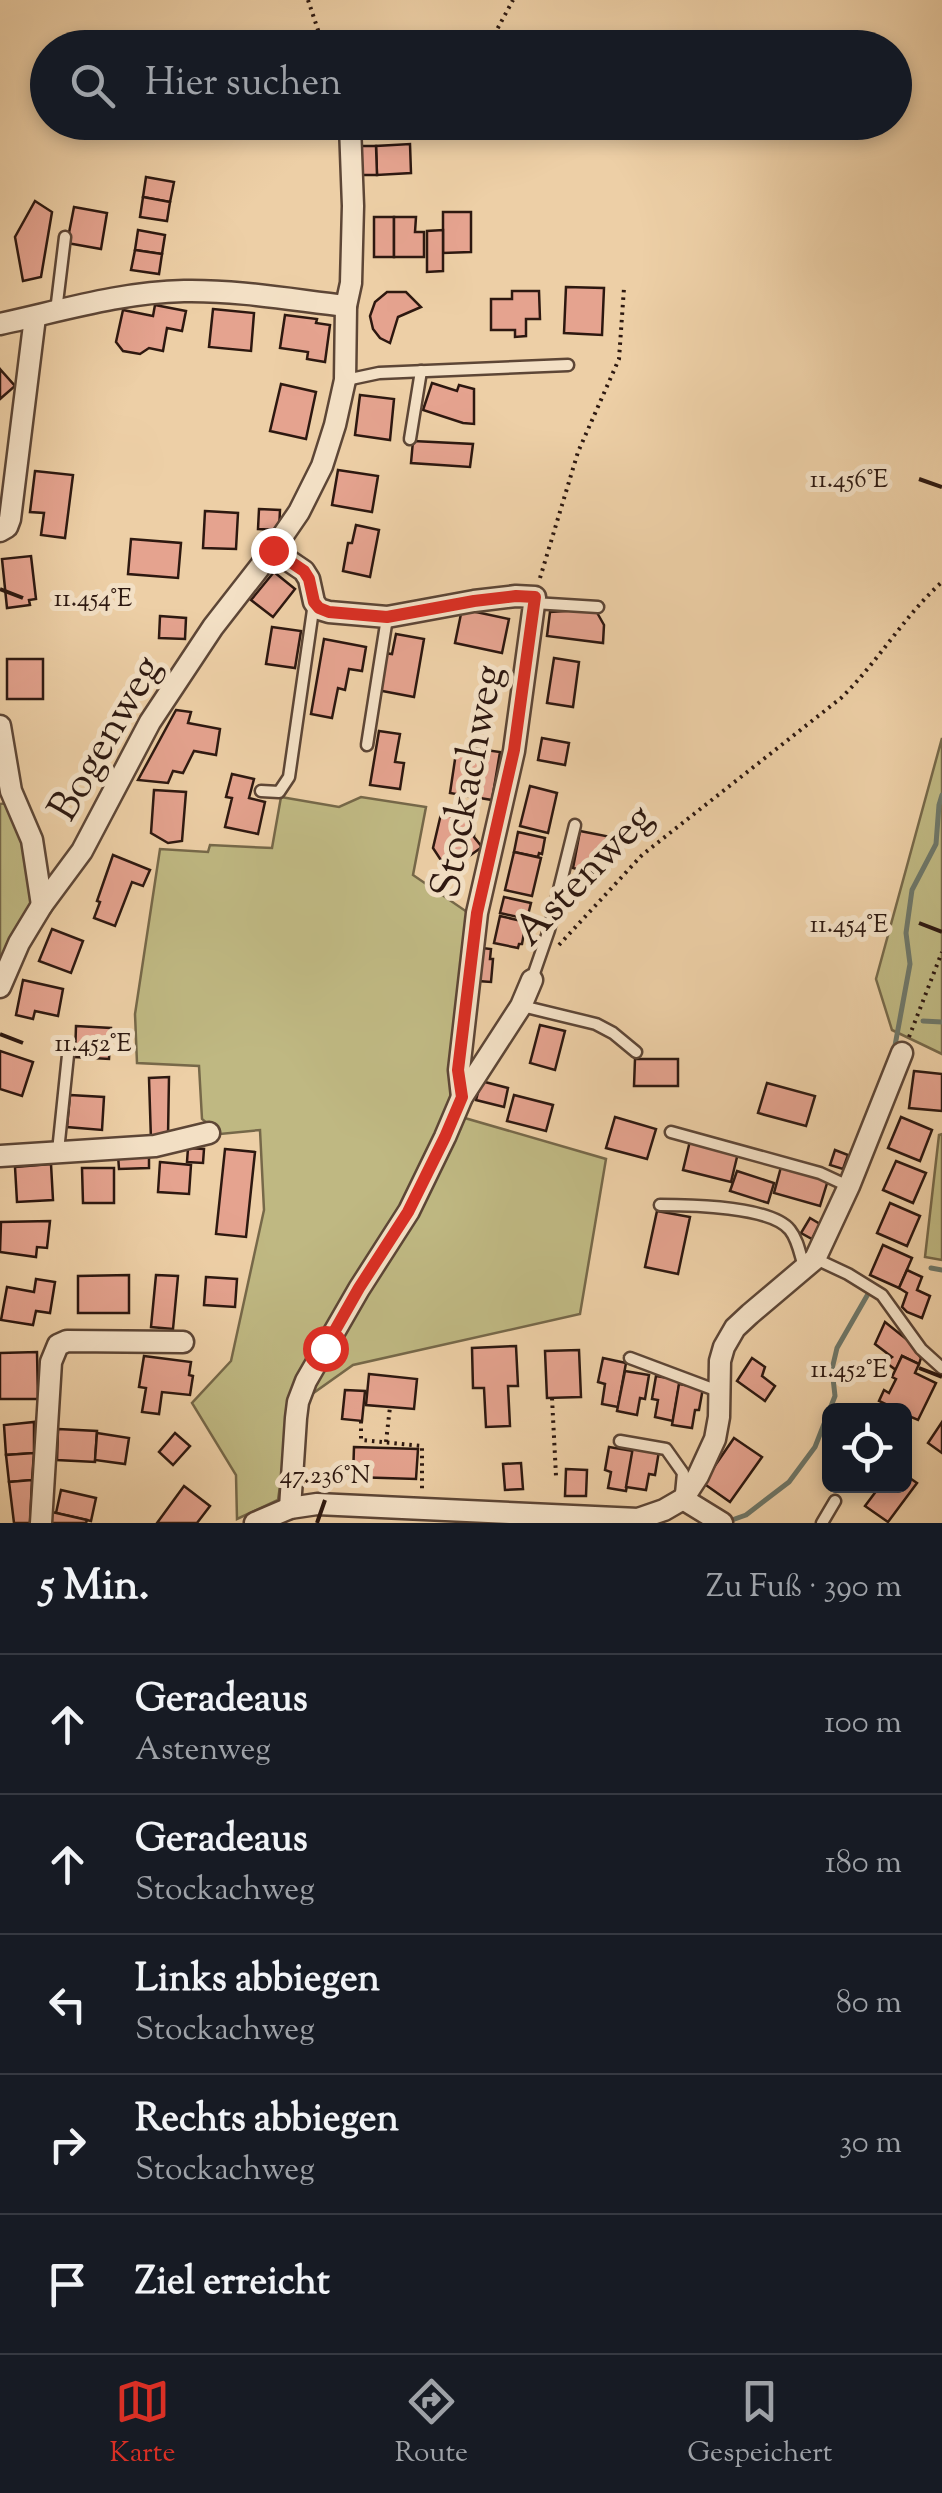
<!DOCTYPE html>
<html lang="de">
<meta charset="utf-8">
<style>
:root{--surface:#171b24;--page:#20242c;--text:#f1f3f6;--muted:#9ea1a6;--line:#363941;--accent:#d93025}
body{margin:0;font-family:"Sorts Mill Goudy",serif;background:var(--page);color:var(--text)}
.controls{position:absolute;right:30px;bottom:30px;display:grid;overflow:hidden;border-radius:15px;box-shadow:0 5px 15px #0003}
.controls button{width:90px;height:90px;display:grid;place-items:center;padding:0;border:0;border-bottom:2px solid var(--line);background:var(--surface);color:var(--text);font:50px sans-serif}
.stop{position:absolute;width:30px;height:30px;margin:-22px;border:8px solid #d93025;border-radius:50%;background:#fff}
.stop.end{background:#d93025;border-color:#fff;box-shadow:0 2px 10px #0008}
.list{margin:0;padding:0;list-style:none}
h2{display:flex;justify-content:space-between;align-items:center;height:130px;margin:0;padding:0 40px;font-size:42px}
h2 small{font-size:32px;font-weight:400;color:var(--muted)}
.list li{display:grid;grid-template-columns:65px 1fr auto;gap:30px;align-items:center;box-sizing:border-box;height:140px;padding:0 40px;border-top:2px solid var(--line)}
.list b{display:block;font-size:38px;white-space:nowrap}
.list p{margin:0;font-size:32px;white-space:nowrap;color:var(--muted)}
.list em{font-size:32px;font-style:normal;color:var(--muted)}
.icon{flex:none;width:55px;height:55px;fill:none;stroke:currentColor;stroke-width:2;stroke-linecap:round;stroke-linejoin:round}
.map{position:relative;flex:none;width:942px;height:1523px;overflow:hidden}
.search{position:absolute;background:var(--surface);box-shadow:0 5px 15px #0003;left:30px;right:30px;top:30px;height:110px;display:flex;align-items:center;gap:25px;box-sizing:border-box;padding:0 35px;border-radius:55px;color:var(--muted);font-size:38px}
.sheet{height:830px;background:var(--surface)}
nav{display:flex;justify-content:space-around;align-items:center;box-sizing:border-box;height:140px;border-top:2px solid var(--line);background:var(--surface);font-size:28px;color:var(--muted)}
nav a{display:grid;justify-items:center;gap:5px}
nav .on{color:var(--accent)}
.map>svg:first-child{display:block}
.green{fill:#bfb882;stroke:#766849;stroke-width:2.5}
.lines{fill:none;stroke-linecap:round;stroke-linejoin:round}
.stream{stroke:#6e7769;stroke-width:5}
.building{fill:#e5a38f;stroke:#2d1810;stroke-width:2.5}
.lane-casing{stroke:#5d4636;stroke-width:15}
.street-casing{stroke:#5d4636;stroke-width:25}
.path{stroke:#2d1810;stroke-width:4;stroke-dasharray:2.5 5;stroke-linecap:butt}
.lane{stroke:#f3e0c5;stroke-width:10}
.street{stroke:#f3e0c5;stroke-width:20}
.route{stroke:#d93025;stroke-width:12}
.ticks{fill:none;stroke:#2d1810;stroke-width:4}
.labels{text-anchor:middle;stroke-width:10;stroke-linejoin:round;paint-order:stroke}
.street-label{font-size:42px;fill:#2d1810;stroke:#f3e0c5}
.ticks-label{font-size:25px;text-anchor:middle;fill:#2d1810;stroke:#f3e0c5;stroke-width:10;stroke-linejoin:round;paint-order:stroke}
</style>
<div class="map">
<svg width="942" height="1523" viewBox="0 0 942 1523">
<rect width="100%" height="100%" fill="#edcfa6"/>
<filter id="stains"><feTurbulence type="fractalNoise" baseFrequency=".002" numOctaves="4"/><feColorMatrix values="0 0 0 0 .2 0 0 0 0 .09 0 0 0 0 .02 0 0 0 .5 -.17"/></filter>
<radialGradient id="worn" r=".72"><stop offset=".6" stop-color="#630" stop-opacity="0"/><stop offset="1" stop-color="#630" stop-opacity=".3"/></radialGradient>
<g class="green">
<path d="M 942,738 L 942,1054 L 892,1030 L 876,979 Z"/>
<path d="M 281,797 L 339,807 L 361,797 L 426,807 L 413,875 L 470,914 L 451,1114 L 606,1159 L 580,1314 L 353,1365 L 291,1409 L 278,1500 L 237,1519 L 236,1475 L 192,1403 L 231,1361 L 264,1210 L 260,1130 L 220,1134 L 202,1119 L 199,1066 L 137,1063 L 135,1014 L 160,849 L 208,852 L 210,845 L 272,848 Z"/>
<path d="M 8,803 L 27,838 L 33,905 L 0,961 L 0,804 Z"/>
<path d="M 942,1134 L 942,1260 L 925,1257 L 939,1135 Z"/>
</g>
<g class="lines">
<g class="stream">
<path d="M 923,1021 L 942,1022"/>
<path d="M 894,1051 L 910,964 L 906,933 L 912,890 L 936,844 L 939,805 L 942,795"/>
<path d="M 931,1268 L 942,1270"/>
<path d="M 729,1521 L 746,1515 L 789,1482 L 815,1447 L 835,1396 L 832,1369 L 837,1348 L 868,1294"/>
</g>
</g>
<g class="building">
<path d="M 410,144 L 411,173 L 377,175 L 376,146 Z"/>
<path d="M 360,146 L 376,146 L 377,175 L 361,175 Z"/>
<path d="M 146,177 L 174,182 L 170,202 L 143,197 Z"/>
<path d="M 143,197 L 170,202 L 167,221 L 140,217 Z"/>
<path d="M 35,201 L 52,212 L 41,277 L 23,281 L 15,237 Z"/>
<path d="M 74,207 L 107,213 L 101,249 L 67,243 Z"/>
<path d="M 443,212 L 471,212 L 471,252 L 443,253 Z"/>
<rect x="374" y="217" width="20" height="40"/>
<path d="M 394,217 L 416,217 L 415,232 L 424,232 L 424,257 L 394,257 Z"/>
<path d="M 138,230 L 165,235 L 162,254 L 135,250 Z"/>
<path d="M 443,230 L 443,271 L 427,272 L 427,231 Z"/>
<path d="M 135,250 L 162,254 L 159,274 L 131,270 Z"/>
<path d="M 566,287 L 604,288 L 602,335 L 564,333 Z"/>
<path d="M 512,291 L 539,291 L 540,319 L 526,319 L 526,336 L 515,337 L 515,330 L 491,330 L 491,299 L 512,299 Z"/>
<path d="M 387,292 L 406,292 L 421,307 L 398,317 L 390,343 L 380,338 L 373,329 L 370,316 L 375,302 Z"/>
<path d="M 155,305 L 186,311 L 182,331 L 167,328 L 163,351 L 149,348 L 140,354 L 123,351 L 116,342 L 123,310 L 153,316 Z"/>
<path d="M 213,309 L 254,313 L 251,351 L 209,347 Z"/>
<path d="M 285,315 L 317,319 L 316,323 L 330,325 L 325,362 L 307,359 L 308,352 L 280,348 Z"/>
<path d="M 0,369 L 15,386 L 0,399 Z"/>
<path d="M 432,383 L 457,391 L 459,385 L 474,389 L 474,424 L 463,423 L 423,410 Z"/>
<path d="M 281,384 L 316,392 L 306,439 L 270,431 Z"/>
<path d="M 360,395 L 394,399 L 390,440 L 355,435 Z"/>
<path d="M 413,441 L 473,444 L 470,467 L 411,463 Z"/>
<path d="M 338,470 L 378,476 L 372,512 L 332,505 Z"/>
<path d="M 35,471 L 73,475 L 65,538 L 41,535 L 44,513 L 30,512 Z"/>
<path d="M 259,509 L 280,510 L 279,530 L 258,529 Z"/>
<path d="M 205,511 L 238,513 L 236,549 L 203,548 Z"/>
<path d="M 356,525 L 379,530 L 370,577 L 343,571 L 348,543 L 352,543 Z"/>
<path d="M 131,539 L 181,543 L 178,578 L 128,574 Z"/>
<path d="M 31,556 L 36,599 L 29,600 L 30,605 L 7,608 L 2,559 Z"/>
<path d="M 274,572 L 295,589 L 273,617 L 251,600 Z"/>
<path d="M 462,609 L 509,619 L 502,653 L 455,643 Z"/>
<path d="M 595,609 L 604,625 L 603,643 L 547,636 L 550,612 Z"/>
<path d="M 160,616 L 186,618 L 185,639 L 159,638 Z"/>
<path d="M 272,627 L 301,631 L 295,668 L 266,664 Z"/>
<path d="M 396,634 L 424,639 L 414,697 L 377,690 L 384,653 L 392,654 Z"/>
<path d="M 324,639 L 366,647 L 362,671 L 349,669 L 345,690 L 338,688 L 332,718 L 311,714 Z"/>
<path d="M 554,658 L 579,662 L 573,707 L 547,703 Z"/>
<rect x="7" y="659" width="36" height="40"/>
<path d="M 176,710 L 191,712 L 188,723 L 220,729 L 216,755 L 194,751 L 183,773 L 173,771 L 168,783 L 138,780 Z"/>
<path d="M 379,731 L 400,734 L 395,762 L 404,763 L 400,789 L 370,785 Z"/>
<path d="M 542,738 L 569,743 L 565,765 L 538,760 Z"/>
<path d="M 457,746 L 500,752 L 492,800 L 450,793 Z"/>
<path d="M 232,774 L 254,779 L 249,798 L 265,802 L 258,834 L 225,827 L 232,798 L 226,797 Z"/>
<path d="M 530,786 L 557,793 L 548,833 L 520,826 Z"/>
<path d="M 154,790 L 186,792 L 182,841 L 168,843 L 151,833 Z"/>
<path d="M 441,814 L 474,821 L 474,837 L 482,847 L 448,871 L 433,848 Z"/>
<path d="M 580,831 L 611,837 L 616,846 L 607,855 L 603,854 L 598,874 L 573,868 Z"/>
<path d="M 518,832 L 545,838 L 542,854 L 539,853 L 538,857 L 514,852 Z"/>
<path d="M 514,852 L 541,858 L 532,896 L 505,890 Z"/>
<path d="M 113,855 L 150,870 L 143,886 L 132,882 L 115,926 L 94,918 L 100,902 L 97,901 Z"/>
<path d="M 504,897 L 531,903 L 527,919 L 500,913 Z"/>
<path d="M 500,916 L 526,922 L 522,944 L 519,944 L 518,948 L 494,943 Z"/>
<path d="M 52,929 L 83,941 L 71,973 L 39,961 Z"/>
<path d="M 482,948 L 491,949 L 490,959 L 493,959 L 491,982 L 478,981 Z"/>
<path d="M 23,980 L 63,989 L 58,1016 L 35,1011 L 33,1019 L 16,1015 Z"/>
<path d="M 540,1025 L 565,1031 L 555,1070 L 530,1063 Z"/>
<path d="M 76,1026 L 111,1028 L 109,1059 L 75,1057 Z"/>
<path d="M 0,1051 L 33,1062 L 22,1096 L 0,1089 Z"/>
<path d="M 635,1059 L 678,1059 L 678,1086 L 634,1086 Z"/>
<path d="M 914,1071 L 942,1074 L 942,1111 L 909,1108 Z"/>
<path d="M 169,1077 L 168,1136 L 151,1140 L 149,1078 Z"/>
<path d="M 481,1081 L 508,1088 L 504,1107 L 476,1100 Z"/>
<path d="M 767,1083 L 815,1096 L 806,1126 L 758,1113 Z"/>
<path d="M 70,1095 L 104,1097 L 102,1130 L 67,1127 Z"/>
<path d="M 514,1095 L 553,1105 L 546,1131 L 507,1121 Z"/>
<path d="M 615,1117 L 656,1129 L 647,1159 L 606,1148 Z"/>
<path d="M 901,1117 L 932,1130 L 920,1161 L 888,1148 Z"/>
<path d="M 690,1141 L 738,1153 L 731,1182 L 683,1170 Z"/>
<path d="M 188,1148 L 204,1149 L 203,1163 L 187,1162 Z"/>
<path d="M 225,1149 L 255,1152 L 246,1237 L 216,1234 Z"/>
<path d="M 835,1150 L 848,1155 L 843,1169 L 830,1165 Z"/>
<path d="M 149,1154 L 149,1168 L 119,1169 L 118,1155 Z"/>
<path d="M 896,1161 L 926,1173 L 913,1203 L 883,1190 Z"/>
<path d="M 160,1162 L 191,1165 L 189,1194 L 158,1192 Z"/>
<path d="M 51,1164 L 53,1200 L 17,1202 L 15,1167 Z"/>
<path d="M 781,1167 L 828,1180 L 820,1206 L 774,1193 Z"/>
<path d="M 82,1168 L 114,1168 L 114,1203 L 83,1203 Z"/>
<path d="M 737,1171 L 774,1183 L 768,1203 L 730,1191 Z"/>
<path d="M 890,1203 L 920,1216 L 907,1246 L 877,1233 Z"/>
<path d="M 657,1211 L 690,1217 L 678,1274 L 645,1267 Z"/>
<path d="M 810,1218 L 820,1224 L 812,1239 L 801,1233 Z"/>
<path d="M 50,1221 L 47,1248 L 37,1247 L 36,1257 L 0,1252 L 1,1222 Z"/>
<path d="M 883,1245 L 912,1258 L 899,1288 L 870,1275 Z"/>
<path d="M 907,1270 L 922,1277 L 917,1290 L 930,1296 L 922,1318 L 907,1312 L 902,1307 L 907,1293 L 899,1288 Z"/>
<path d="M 129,1275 L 129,1313 L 78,1313 L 78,1276 Z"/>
<path d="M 156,1275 L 178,1276 L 173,1329 L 151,1327 Z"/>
<path d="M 206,1277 L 237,1279 L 235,1307 L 204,1305 Z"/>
<path d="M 36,1279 L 55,1282 L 50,1313 L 36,1311 L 33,1325 L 1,1320 L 7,1287 L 34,1292 Z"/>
<path d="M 885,1322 L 910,1342 L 921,1358 L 919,1364 L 902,1356 L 896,1370 L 885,1362 L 892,1357 L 875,1344 Z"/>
<path d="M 516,1346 L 518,1386 L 508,1386 L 510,1426 L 486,1427 L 484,1388 L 473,1388 L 472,1348 Z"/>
<path d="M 579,1350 L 581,1397 L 547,1398 L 545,1351 Z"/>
<path d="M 37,1352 L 38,1399 L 0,1399 L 0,1353 Z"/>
<path d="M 144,1356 L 191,1362 L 189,1375 L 193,1376 L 190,1395 L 162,1392 L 159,1414 L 142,1412 L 146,1388 L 139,1387 Z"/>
<path d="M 902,1356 L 919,1364 L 915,1373 L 936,1383 L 918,1420 L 904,1414 L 904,1410 L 898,1410 L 879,1401 L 884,1390 L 889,1393 L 896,1379 L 892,1377 Z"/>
<path d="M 603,1358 L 626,1363 L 618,1407 L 602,1404 L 605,1384 L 598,1382 Z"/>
<path d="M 752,1358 L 765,1367 L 762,1376 L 775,1386 L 765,1401 L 737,1381 Z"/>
<path d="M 625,1371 L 649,1375 L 645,1399 L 640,1398 L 637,1415 L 617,1411 Z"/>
<path d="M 369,1374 L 417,1379 L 414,1409 L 366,1405 Z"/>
<path d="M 656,1376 L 680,1380 L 673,1421 L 655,1417 L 658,1400 L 652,1399 Z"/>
<path d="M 679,1384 L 703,1388 L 699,1410 L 695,1410 L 692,1428 L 672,1425 Z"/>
<path d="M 345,1390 L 365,1391 L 362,1421 L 342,1419 Z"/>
<path d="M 34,1422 L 34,1453 L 6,1455 L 4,1425 Z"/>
<path d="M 942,1422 L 942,1453 L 928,1443 Z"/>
<path d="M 58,1429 L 97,1431 L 95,1462 L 57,1460 Z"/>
<path d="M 97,1433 L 129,1438 L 125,1464 L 95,1460 Z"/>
<path d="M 175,1433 L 190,1446 L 173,1465 L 159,1452 Z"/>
<path d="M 734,1438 L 762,1457 L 730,1502 L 703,1483 Z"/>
<path d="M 354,1447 L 418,1449 L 416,1479 L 353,1477 Z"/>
<path d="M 609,1447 L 633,1451 L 626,1491 L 608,1488 L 611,1472 L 605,1470 Z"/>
<path d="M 633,1447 L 659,1451 L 655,1475 L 649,1474 L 646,1490 L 626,1487 Z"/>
<path d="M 34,1453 L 32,1480 L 9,1482 L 6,1455 Z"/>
<path d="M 521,1463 L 523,1489 L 505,1490 L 503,1464 Z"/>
<path d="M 566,1469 L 587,1470 L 586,1496 L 565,1496 Z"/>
<path d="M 904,1474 L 917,1483 L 888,1522 L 865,1506 L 880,1486 L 904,1486 Z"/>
<path d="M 32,1480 L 30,1523 L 14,1523 L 9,1482 Z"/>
<path d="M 184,1486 L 210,1506 L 197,1523 L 157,1523 Z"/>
<path d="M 61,1490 L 96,1498 L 91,1521 L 56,1513 Z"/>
<path d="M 52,1512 L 87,1520 L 86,1523 L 49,1523 Z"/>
</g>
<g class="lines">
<defs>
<g id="lane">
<path d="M 56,311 L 65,237"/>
<path d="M 346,380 L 379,373 L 568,365"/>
<path d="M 410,439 L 421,371"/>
<path d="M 534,603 L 598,607"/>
<path d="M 367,745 L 387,618"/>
<path d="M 261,791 L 279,792 L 289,777 L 314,603"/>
<path d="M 532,979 L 549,930 L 575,825"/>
<path d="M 522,1006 L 596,1024 L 613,1033 L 636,1052"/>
<path d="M 671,1132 L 820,1173 L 848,1186"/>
<path d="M 58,1151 L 68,1055"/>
<path d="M 660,1205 C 689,1205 771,1206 790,1230 C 798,1240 800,1254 804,1267"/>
<path d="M 816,1259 L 848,1274 L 882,1295 L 921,1349 L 942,1368"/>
<path d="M 630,1358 L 718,1391"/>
<path d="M 620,1441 L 666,1449 L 683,1473 L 681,1494"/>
<path d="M 822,1523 L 835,1501"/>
</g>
<g id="street">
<path d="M 0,324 C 60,311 122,292 184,291 C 238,290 293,300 346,306"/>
<path d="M 0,531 L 7,527 L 10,519 L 35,317"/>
<path d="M 273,550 L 304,571 L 309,579 L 314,602 L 319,609 L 329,612 L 387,617 L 474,601 L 516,596 L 535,597 L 514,751 L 477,913 L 459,1070 L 462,1097"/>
<path d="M 0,726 L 11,791 L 32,840 L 42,905"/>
<path d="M 0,987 L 19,943 L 42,905 L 82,851 L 150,722 L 213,627 L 273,550 L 299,512 L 322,466 L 335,425 L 345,380 L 346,306 L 351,283 L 353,206 L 350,126"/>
<path d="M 0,1156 L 155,1146 L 209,1133"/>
<path d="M 683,1499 L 722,1523"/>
<path d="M 290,1508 L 296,1418 L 298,1402 L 306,1381 L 359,1289 L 409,1211 L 445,1137 L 462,1097 L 521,1006 L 532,980"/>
<path d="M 41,1523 L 51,1362 L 58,1345 L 67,1341 L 183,1342"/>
<path d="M 255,1523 L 290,1508 L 317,1504 L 638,1519 L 664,1510 L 683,1499 L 698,1476 L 715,1439 L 719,1417 L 720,1361 L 724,1347 L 735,1328 L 750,1314 L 815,1259 L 849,1186 L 902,1053"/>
</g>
</defs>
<use href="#lane" class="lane-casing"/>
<use href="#street" class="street-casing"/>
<g class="path">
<path d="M 308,0 L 324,48"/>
<path d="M 487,48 L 513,0"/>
<path d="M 540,578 L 578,452 L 619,359 L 624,288"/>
<path d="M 559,945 L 642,855 L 841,698 C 878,662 904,616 942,582"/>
<path d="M 909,1037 L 942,952"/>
<path d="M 552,1398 L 556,1476"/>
<path d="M 361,1421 L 361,1440 L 422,1446 L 422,1490"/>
<path d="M 386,1442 L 390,1407"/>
</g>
<use href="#lane" class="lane"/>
<use href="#street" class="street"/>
</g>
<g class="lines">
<path class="route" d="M 273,550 L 304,571 L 309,579 L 314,602 L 319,608 L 329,612 L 387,617 L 474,601 L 516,596 L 535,597 L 514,750 L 477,913 L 458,1070 L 462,1097 L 445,1137 L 408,1212 L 359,1288 L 325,1348"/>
</g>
<path class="ticks" d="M 919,479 L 942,487M 0,589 L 23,598M 919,923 L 942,932M 0,1034 L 23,1043M 919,1368 L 942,1377M 317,1523 L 325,1500"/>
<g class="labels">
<g class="street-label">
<text transform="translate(103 737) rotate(-60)" y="15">Bogenweg</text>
<text transform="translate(465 781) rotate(-79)" y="15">Stockachweg</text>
<text transform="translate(582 873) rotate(-46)" y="15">Astenweg</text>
</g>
</g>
<g class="ticks-label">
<text x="849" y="487">11.456°E</text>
<text x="93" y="606">11.454°E</text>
<text x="849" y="932">11.454°E</text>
<text x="93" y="1051">11.452°E</text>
<text x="849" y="1377">11.452°E</text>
<text x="325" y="1483">47.236°N</text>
</g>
<rect width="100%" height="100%" filter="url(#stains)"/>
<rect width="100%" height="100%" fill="url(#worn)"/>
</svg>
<div class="controls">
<button><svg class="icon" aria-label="locate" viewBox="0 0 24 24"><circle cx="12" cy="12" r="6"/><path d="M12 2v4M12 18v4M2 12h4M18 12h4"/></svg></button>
</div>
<div class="stop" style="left:325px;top:1348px"></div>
<div class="stop end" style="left:273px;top:550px"></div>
<div class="search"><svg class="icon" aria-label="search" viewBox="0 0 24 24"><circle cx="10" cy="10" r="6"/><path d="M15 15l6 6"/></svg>Hier suchen</div>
</div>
<section class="sheet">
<h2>5 Min.<small>Zu Fuß · 390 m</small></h2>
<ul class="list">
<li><svg class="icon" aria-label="ahead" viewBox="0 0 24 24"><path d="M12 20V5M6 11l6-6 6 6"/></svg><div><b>Geradeaus</b><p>Astenweg</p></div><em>100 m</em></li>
<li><svg class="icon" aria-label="ahead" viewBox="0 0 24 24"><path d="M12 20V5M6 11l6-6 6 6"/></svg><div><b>Geradeaus</b><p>Stockachweg</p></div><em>180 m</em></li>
<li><svg class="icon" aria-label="left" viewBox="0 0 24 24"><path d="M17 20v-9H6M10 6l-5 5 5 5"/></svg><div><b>Links abbiegen</b><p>Stockachweg</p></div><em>80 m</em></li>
<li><svg class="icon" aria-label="right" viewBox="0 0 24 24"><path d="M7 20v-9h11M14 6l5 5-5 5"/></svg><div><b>Rechts abbiegen</b><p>Stockachweg</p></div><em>30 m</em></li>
<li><svg class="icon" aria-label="arrive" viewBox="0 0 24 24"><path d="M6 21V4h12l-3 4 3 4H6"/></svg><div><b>Ziel erreicht</b></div></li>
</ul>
</section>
<nav>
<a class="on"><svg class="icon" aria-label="map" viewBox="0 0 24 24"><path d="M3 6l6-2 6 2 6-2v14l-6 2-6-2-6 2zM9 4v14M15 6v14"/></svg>Karte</a>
<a><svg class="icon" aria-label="directions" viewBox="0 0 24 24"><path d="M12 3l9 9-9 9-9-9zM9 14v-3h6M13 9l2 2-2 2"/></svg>Route</a>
<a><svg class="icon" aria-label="saved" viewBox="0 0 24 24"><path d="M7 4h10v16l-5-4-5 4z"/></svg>Gespeichert</a>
</nav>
